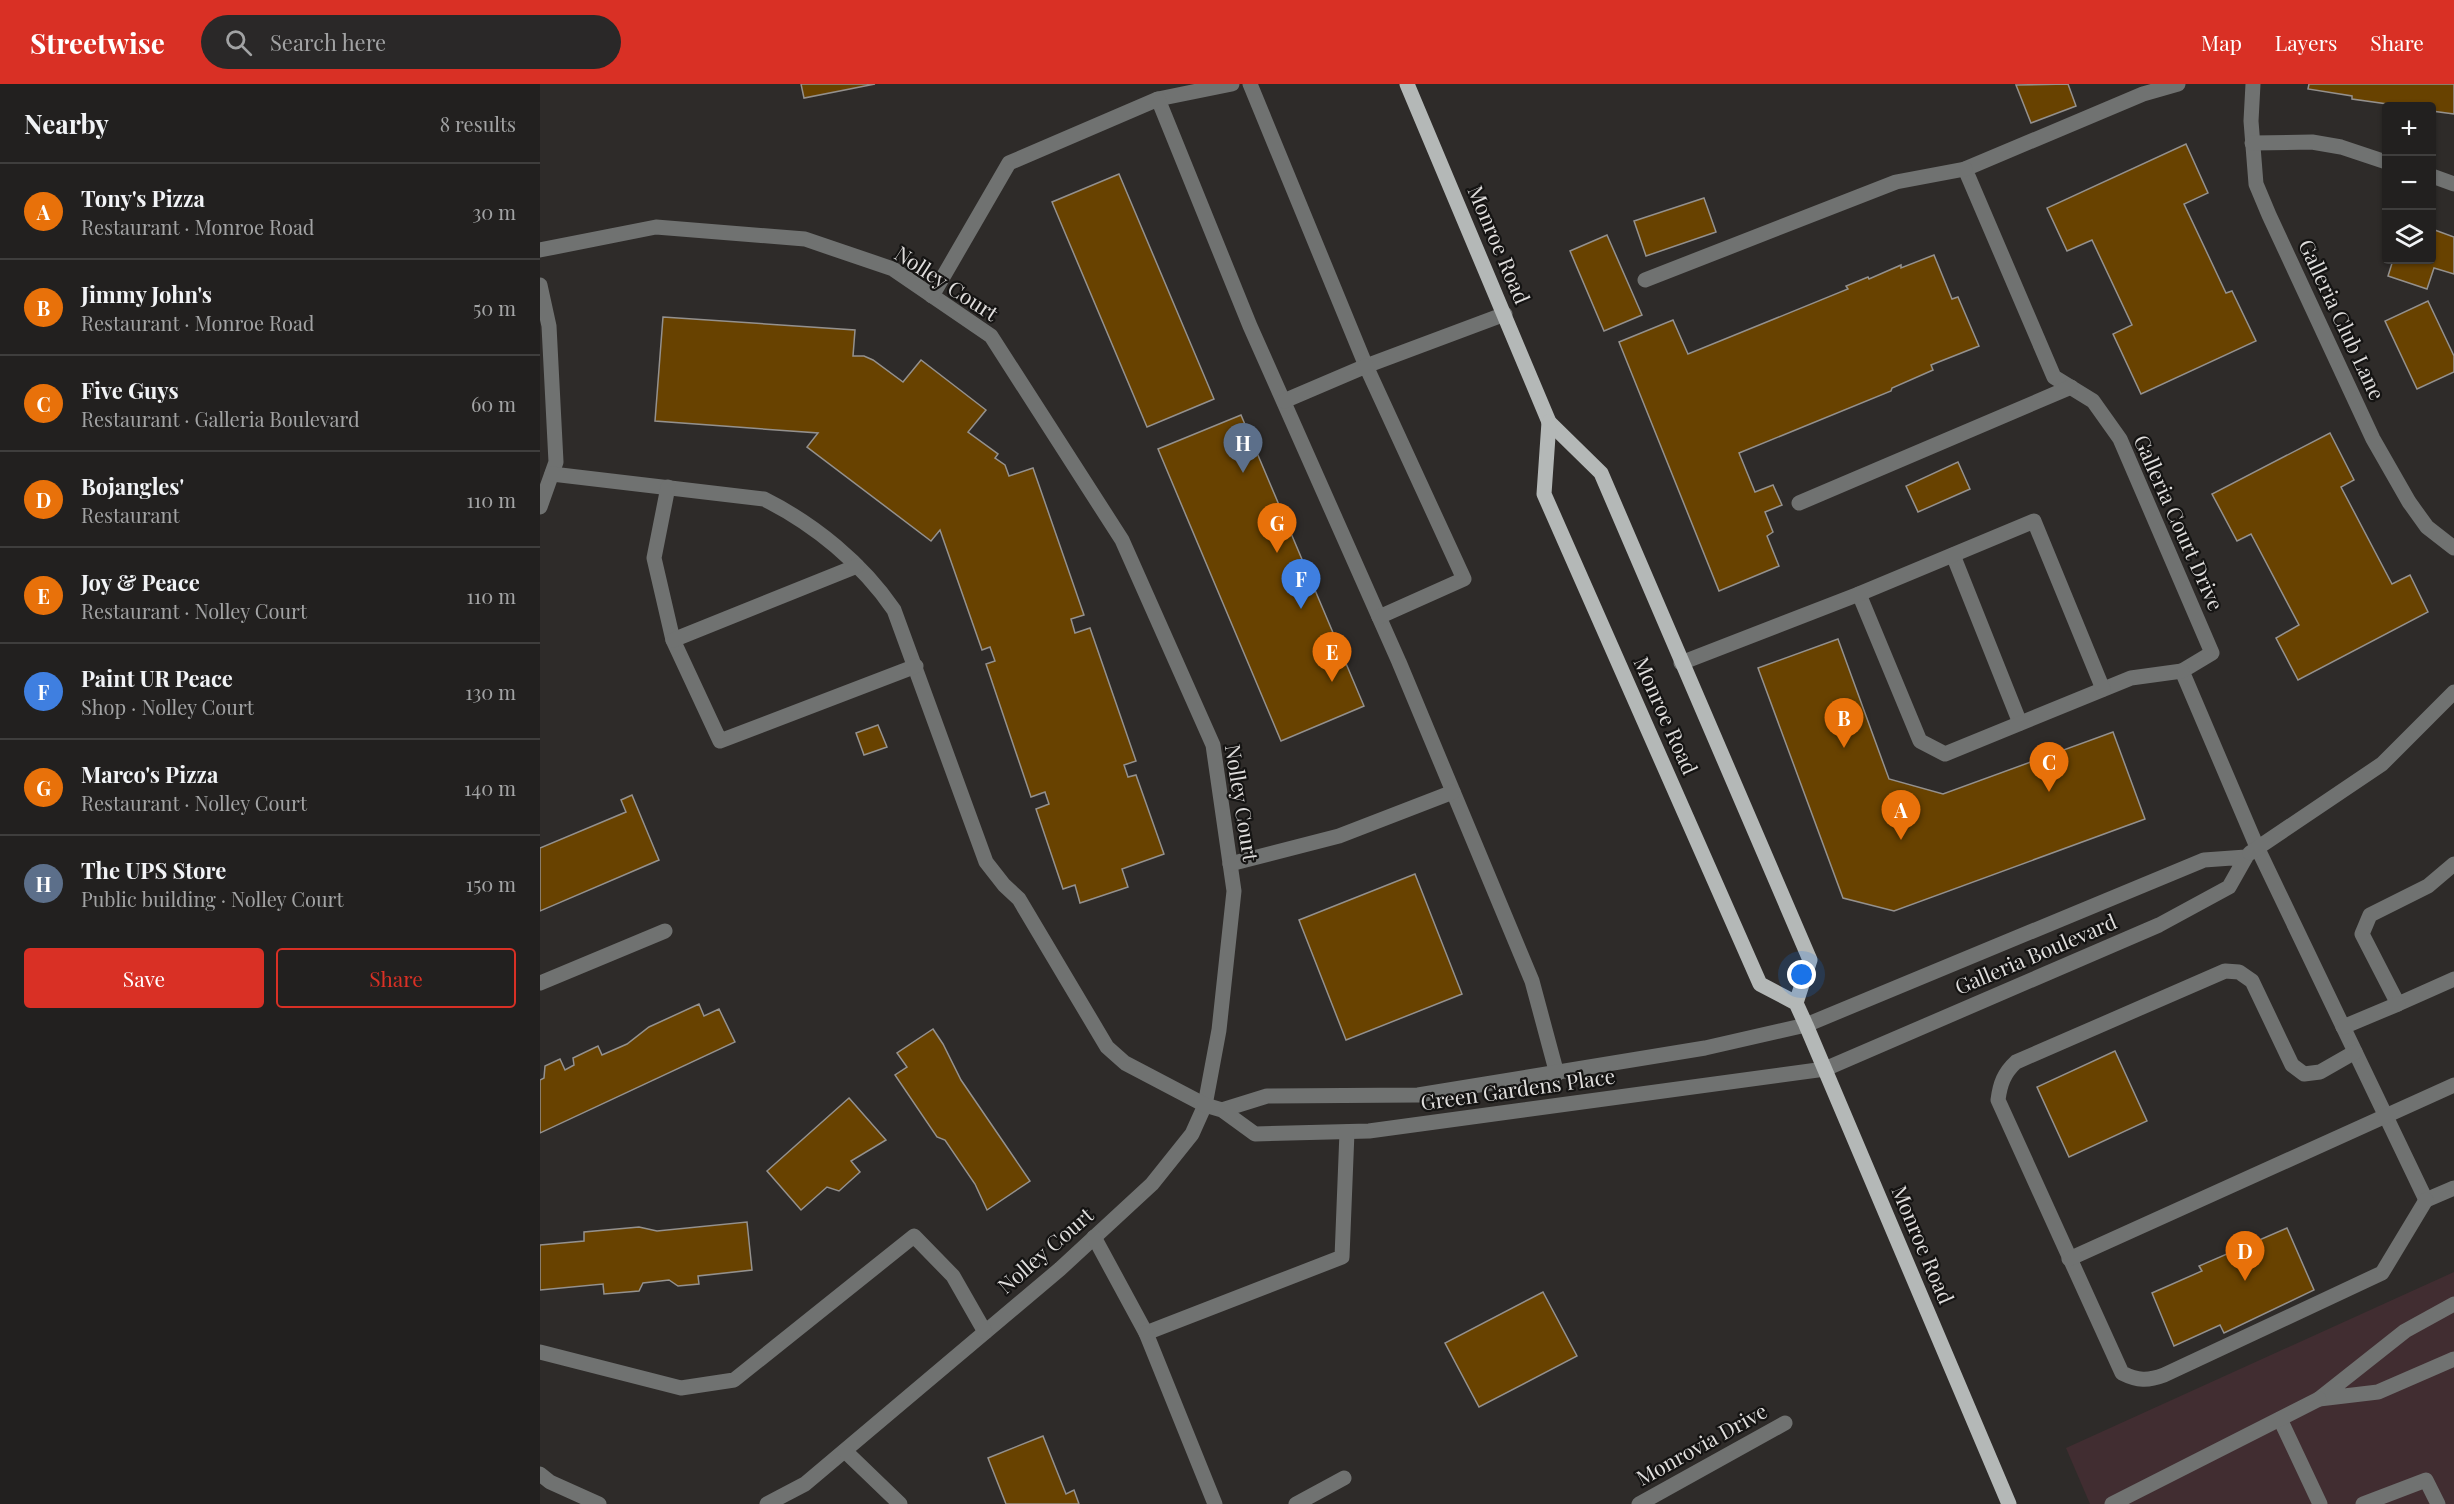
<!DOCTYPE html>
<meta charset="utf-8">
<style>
:root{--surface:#22201f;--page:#2a2828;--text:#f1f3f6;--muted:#a2a3a4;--line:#3f3e3d;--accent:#d93025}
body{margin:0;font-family:"Playfair Display",serif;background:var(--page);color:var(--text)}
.controls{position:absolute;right:18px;top:18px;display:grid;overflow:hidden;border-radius:6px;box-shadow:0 2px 4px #0004}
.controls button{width:54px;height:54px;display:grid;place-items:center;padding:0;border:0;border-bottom:2px solid var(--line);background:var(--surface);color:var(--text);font:30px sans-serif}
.you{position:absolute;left:1262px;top:891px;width:21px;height:21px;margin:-15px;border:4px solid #fff;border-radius:50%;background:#1a73e8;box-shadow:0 0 0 9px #1a73e833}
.badge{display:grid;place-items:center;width:39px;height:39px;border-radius:50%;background:var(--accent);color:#fff;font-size:20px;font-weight:700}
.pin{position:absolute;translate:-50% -50px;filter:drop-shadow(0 2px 3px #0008)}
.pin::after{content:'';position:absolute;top:32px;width:21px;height:18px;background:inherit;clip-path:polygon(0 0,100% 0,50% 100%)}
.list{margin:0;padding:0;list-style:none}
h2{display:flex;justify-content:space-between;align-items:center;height:78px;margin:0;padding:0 24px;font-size:26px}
h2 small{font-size:20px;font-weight:400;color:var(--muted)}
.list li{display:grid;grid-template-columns:39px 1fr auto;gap:18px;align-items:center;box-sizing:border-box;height:96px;padding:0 24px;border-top:2px solid var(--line)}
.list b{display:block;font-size:22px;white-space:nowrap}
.list p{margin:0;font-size:20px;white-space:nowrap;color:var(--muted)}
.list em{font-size:20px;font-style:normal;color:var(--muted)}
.actions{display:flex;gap:12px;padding:18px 24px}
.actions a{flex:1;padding:14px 0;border:2px solid var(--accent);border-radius:6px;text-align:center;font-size:21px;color:var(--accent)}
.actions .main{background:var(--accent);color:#fff}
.icon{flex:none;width:33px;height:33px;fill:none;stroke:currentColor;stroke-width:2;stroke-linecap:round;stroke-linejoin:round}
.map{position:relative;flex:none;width:1914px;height:1420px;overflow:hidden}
header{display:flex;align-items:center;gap:36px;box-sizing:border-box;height:84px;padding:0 30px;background:var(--accent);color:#fff}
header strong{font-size:28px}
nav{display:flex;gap:33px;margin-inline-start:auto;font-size:21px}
.search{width:420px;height:54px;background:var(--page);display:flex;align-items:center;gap:15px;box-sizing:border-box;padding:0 21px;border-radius:33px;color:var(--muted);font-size:22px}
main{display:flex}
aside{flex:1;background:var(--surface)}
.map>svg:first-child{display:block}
.industrial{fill:#412d31}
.building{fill:#684200;stroke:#94918e;stroke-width:1.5}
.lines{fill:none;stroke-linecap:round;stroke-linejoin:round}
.minor{stroke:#707271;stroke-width:15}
.major{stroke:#b4b8b7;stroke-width:15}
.labels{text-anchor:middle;stroke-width:4.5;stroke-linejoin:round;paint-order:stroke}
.street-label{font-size:21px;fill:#dfdddc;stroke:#151413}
</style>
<header>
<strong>Streetwise</strong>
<div class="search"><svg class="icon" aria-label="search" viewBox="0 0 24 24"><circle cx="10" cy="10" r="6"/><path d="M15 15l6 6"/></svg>Search here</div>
<nav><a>Map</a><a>Layers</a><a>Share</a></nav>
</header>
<main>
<aside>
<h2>Nearby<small>8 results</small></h2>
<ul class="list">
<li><span class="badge" style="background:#e8710a">A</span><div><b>Tony's Pizza</b><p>Restaurant · Monroe Road</p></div><em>30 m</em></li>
<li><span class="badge" style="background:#e8710a">B</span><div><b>Jimmy John's</b><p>Restaurant · Monroe Road</p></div><em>50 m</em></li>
<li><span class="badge" style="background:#e8710a">C</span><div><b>Five Guys</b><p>Restaurant · Galleria Boulevard</p></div><em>60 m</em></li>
<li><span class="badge" style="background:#e8710a">D</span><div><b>Bojangles'</b><p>Restaurant</p></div><em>110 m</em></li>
<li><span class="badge" style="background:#e8710a">E</span><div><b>Joy &amp; Peace</b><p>Restaurant · Nolley Court</p></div><em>110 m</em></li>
<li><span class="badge" style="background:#3f7fe0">F</span><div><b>Paint UR Peace</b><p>Shop · Nolley Court</p></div><em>130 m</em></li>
<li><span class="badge" style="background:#e8710a">G</span><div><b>Marco's Pizza</b><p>Restaurant · Nolley Court</p></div><em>140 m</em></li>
<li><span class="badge" style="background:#5c6f8a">H</span><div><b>The UPS Store</b><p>Public building · Nolley Court</p></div><em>150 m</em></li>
</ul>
<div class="actions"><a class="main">Save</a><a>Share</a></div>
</aside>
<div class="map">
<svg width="1914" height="1420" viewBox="0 0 1914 1420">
<rect width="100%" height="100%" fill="#2e2b29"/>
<path class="industrial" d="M 1914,1188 L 1914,1420 L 1550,1420 L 1526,1364 Z"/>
<g class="building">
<path d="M 261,0 L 335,0 L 264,14 Z"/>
<path d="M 1528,0 L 1536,22 L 1491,39 L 1476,1 Z"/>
<path d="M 1769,0 L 1914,0 L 1914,30 L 1892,27 L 1892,22 L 1862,22 L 1812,15 L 1812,12 L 1768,5 Z"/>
<path d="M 1646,60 L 1668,109 L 1644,120 L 1686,209 L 1692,207 L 1716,257 L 1601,310 L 1573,250 L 1592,241 L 1552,156 L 1527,167 L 1507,124 Z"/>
<path d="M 579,90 L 674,315 L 607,343 L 512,118 Z"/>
<path d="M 1164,114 L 1176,148 L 1106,172 L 1094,137 Z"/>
<path d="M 1892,145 L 1914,153 L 1914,190 L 1894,184 L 1887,205 L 1848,192 L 1853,176 L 1892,176 Z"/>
<path d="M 1067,151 L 1102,231 L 1064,247 L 1030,167 Z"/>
<path d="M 1394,171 L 1412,215 L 1418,213 L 1439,262 L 1391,281 L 1393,286 L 1352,304 L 1351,307 L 1199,369 L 1215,408 L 1233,401 L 1242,421 L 1225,428 L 1233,448 L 1227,452 L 1239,482 L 1179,507 L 1079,258 L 1133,236 L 1148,270 L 1308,205 L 1306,202 L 1328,193 L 1329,195 L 1361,181 L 1361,184 Z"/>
<path d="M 1888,217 L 1914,272 L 1914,288 L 1877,305 L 1845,237 Z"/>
<path d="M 123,233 L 315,246 L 313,272 L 324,272 L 333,276 L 363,298 L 381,276 L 446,326 L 428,348 L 458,370 L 455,374 L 465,381 L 469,392 L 493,384 L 544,531 L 531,535 L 535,549 L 550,544 L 596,677 L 584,681 L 588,693 L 596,691 L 624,770 L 582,785 L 588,803 L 540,819 L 535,801 L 523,805 L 496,725 L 509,720 L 505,708 L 491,713 L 446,580 L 455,577 L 450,563 L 442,566 L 400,446 L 391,457 L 267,363 L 278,349 L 115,337 Z"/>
<path d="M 701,331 L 824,622 L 741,657 L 618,365 Z"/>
<path d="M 1790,349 L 1814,396 L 1801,403 L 1852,500 L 1870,491 L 1888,528 L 1758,596 L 1736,554 L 1759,541 L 1711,450 L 1697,457 L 1672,410 Z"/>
<path d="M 1418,378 L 1430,405 L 1378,428 L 1366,402 Z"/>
<path d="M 1298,555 L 1349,695 L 1403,710 L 1573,648 L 1605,735 L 1354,827 L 1303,814 L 1218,584 Z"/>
<path d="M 338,641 L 347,663 L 324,671 L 316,649 Z"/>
<path d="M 92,711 L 119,776 L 0,827 L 0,764 L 86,728 L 81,716 Z"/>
<path d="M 875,790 L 922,910 L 806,956 L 759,836 Z"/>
<path d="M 159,920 L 164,932 L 179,925 L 195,958 L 0,1049 L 0,996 L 4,994 L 5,982 L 20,975 L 25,986 L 34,981 L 33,974 L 58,962 L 62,971 L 87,960 L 109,943 Z"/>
<path d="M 393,945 L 403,960 L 421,996 L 490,1097 L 447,1126 L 435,1100 L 405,1056 L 397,1053 L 355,991 L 367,983 L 357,969 Z"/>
<path d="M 1575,967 L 1607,1037 L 1529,1073 L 1497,1003 Z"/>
<path d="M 309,1014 L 346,1056 L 311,1077 L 320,1088 L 299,1107 L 287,1103 L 261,1126 L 227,1087 Z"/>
<path d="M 207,1138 L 212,1186 L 158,1192 L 159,1200 L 138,1202 L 129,1196 L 103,1199 L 99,1207 L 64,1210 L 63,1200 L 0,1206 L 0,1161 L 44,1157 L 44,1148 L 99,1143 L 117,1147 Z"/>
<path d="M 1747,1144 L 1774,1206 L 1684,1249 L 1680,1241 L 1634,1262 L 1612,1209 L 1662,1187 L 1659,1182 Z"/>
<path d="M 1003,1208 L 1037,1272 L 939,1323 L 905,1259 Z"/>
<path d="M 503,1352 L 526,1410 L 534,1406 L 539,1420 L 466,1420 L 448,1374 Z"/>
</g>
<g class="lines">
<g class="minor">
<path d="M 710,0 L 826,282 L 965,230"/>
<path d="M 1638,0 L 1603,10 L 1425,85 L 1514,293 L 1553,317 L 1580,355 L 1672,569 L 1642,587 L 1717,763 L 1886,1116 L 1914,1104"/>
<path d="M 1713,0 L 1711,37 L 1716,100 L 1729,131 L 1833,355 L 1869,418 L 1887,443 L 1914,464"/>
<path d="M 618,15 L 692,0"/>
<path d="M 1712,59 L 1772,58 L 1801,63 L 1846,78"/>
<path d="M 1892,92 L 1914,100"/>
<path d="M 0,166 L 116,143 L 265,155 L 353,185 L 451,252 L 582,456 L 673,661 L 694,807 L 679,946 L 665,1021 L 652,1050 L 612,1100 L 520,1185 L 265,1400 L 227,1420"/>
<path d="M 1105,196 L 1356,98 L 1425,85"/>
<path d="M 0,201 L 9,242 L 16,378 L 0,423"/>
<path d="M 392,212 L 469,79 L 618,15 L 710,242 L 859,578 L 992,897 L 1017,990"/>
<path d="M 744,317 L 826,282 L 924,495 L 839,533"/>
<path d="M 12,390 L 224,415 C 274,440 322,479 354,526 L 446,778 L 464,801 L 479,815 L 567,963 L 585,979 L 665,1021 L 682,1026 L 715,1050 L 829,1047 L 1285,985 L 1619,841 L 1689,803 L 1706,773 L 1664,776 L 1266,941 L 1165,964 L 878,1011 L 727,1012 L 682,1026"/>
<path d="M 128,403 L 114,474 L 133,556 L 180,657 L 376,582"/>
<path d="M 1259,419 L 1531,303"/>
<path d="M 1413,471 L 1480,639"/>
<path d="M 1319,510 L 1380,657 L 1405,670 L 1591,594 L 1642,587"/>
<path d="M 133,556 L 317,482"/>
<path d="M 1141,579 L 1319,510 L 1494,437 L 1563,605"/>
<path d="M 1710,769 L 1842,680 L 1914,608"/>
<path d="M 690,780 L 799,752 L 913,708"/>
<path d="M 1914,780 L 1888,802 L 1830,831 L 1822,850 L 1858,920 L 1914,895"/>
<path d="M 0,899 L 125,847"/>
<path d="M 1803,943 L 1858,920"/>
<path d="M 1815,968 L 1780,988 L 1764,990 L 1752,981 L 1712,897 L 1699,888 L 1685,887 L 1476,978 C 1464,989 1460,1000 1458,1016 L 1582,1289 C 1598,1297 1608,1297 1624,1291 L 1842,1189 L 1886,1116"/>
<path d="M 554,1153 L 606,1249 L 802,1173 L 807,1048"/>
<path d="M 1529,1175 L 1914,1001"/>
<path d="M 1914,1220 L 1865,1247 L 1779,1315 L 1838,1308 L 1914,1275"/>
<path d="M 606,1249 L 675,1420"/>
<path d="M 0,1268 L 141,1304 L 194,1296 L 374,1152 L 413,1192 L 445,1248"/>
<path d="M 1740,1335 L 1780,1420"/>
<path d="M 305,1367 L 360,1420"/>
<path d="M 0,1390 L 10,1398 L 59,1420"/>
<path d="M 756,1420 L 804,1394"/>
<path d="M 1099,1420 L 1245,1339"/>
<path d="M 1572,1420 L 1779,1315"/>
<path d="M 1823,1420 L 1886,1396 L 1898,1420"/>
</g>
<g class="major">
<path d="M 867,0 L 1009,338 L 1061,389 L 1270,876 L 1256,919"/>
<path d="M 1009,338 L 1004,410 L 1220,900 L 1256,919 L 1266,941 L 1469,1420"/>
</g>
</g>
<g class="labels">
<g class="street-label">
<text transform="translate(958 161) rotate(67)" y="7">Monroe Road</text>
<text transform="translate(406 200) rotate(33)" y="7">Nolley Court</text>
<text transform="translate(1801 236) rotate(65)" y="7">Galleria Club Lane</text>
<text transform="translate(1638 439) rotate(66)" y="7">Galleria Court Drive</text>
<text transform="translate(1125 632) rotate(66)" y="7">Monroe Road</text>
<text transform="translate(701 719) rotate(81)" y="7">Nolley Court</text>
<text transform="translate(1496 871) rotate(-23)" y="7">Galleria Boulevard</text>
<text transform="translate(978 1006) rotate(-8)" y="7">Green Gardens Place</text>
<text transform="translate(1382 1161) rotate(67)" y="7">Monroe Road</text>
<text transform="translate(506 1167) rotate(-41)" y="7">Nolley Court</text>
<text transform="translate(1162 1361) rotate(-29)" y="7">Monrovia Drive</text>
</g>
</g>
</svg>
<div class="controls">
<button>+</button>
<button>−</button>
<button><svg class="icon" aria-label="layers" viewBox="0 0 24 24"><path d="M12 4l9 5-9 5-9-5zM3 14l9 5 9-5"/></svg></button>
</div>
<div class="you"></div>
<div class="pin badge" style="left:1361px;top:756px;background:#e8710a">A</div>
<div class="pin badge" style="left:1304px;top:664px;background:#e8710a">B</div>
<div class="pin badge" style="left:1509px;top:708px;background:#e8710a">C</div>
<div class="pin badge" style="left:1705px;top:1197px;background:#e8710a">D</div>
<div class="pin badge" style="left:792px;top:598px;background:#e8710a">E</div>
<div class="pin badge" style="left:761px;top:525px;background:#3f7fe0">F</div>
<div class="pin badge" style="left:737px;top:469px;background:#e8710a">G</div>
<div class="pin badge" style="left:703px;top:389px;background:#5c6f8a">H</div>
</div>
</main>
